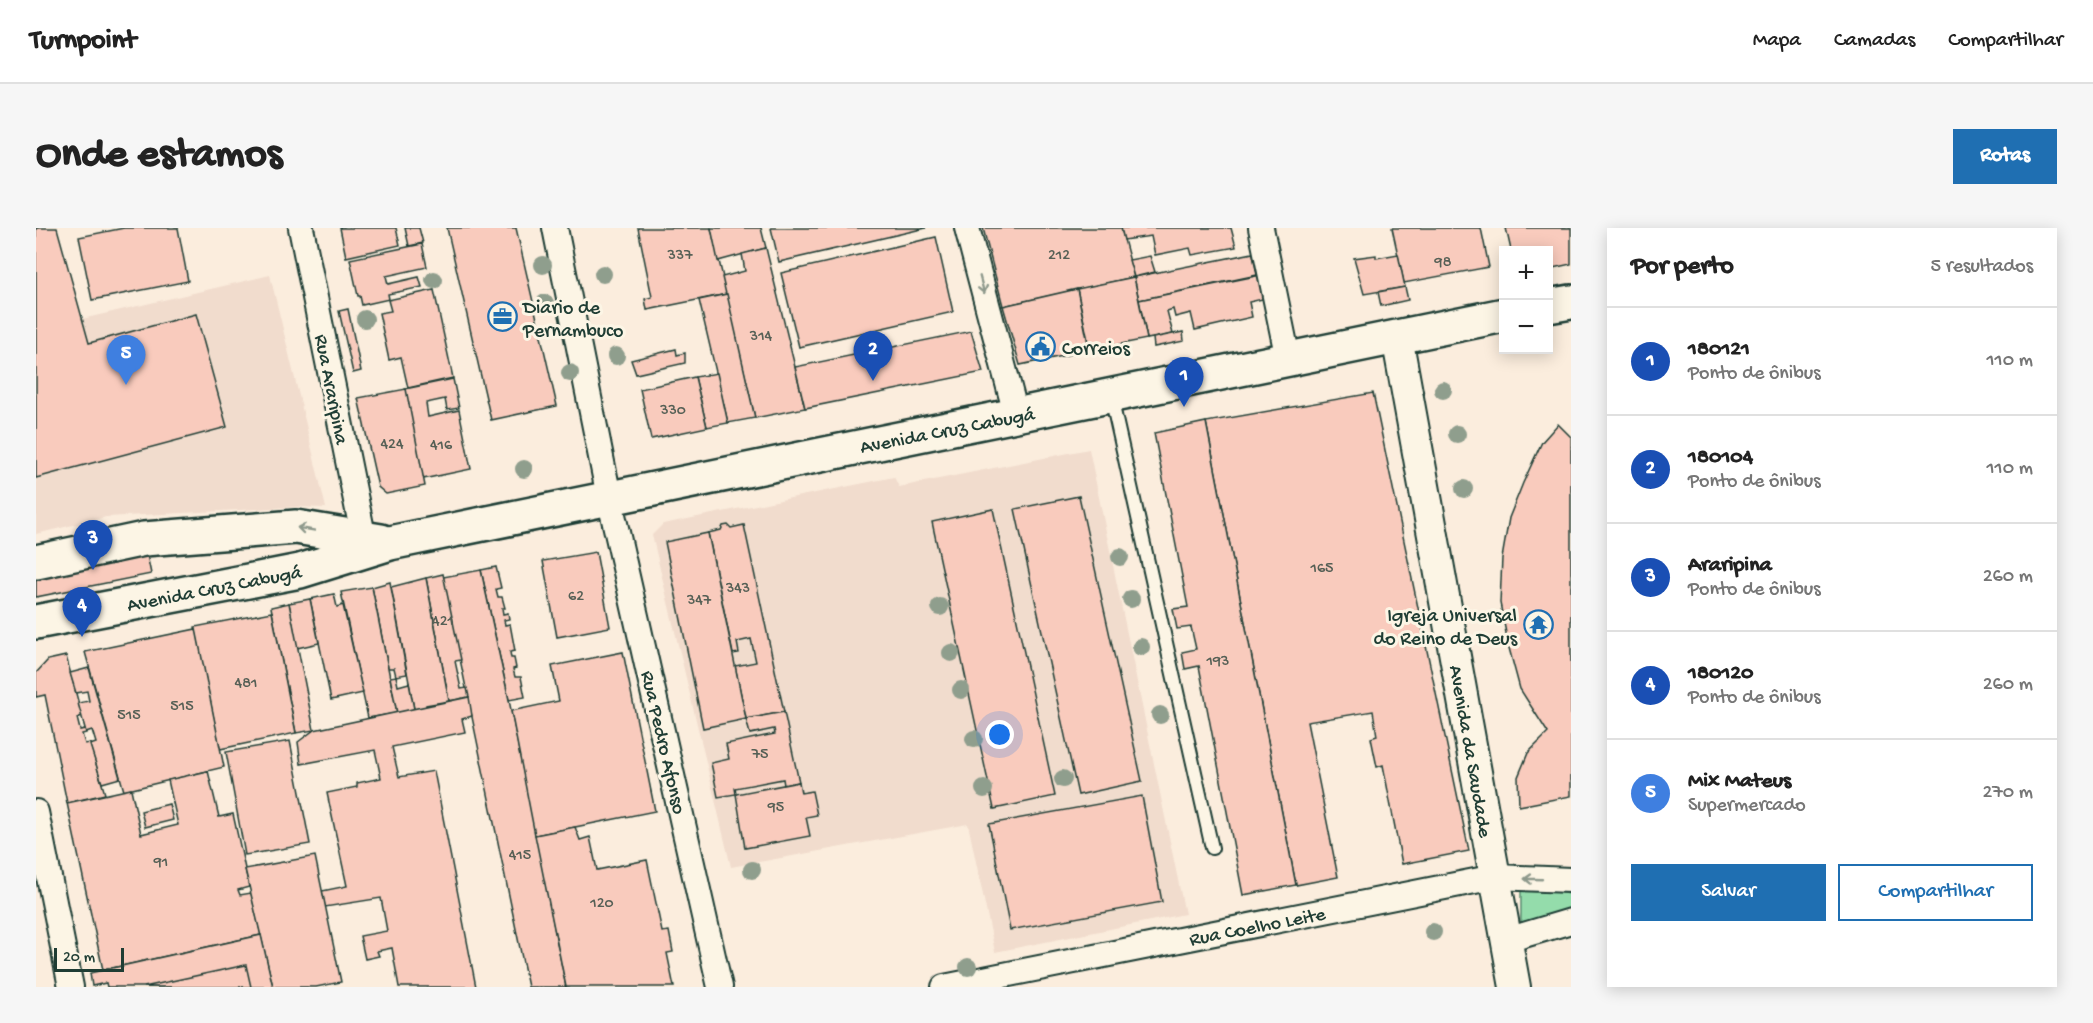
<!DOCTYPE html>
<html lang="pt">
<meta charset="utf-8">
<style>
:root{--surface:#fff;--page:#f6f6f6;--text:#222;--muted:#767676;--line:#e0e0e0;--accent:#1f6fb2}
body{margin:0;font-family:"Gochi Hand",sans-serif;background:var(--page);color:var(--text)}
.controls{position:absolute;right:18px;top:18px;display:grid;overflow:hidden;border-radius:0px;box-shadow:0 3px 15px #0003}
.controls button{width:54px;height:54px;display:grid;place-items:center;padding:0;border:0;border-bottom:2px solid var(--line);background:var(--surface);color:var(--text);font:30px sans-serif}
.scale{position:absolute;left:18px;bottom:15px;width:70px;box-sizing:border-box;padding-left:6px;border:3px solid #1f3d34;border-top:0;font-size:16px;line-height:21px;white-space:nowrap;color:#1f3d34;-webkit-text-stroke:4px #fcf5e5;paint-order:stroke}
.you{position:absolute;left:964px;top:507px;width:21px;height:21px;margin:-15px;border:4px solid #fff;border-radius:50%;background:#1a73e8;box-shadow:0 0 0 9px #1a73e833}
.badge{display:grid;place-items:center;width:39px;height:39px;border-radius:50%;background:var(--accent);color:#fff;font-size:20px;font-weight:700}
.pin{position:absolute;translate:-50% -50px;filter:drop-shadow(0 2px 3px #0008)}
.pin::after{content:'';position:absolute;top:32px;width:21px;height:18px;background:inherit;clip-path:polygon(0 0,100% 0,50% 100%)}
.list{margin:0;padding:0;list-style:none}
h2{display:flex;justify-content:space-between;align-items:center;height:78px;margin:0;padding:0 24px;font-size:26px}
h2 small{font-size:20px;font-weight:400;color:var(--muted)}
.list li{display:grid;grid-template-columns:39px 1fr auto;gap:18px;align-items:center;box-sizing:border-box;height:108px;padding:0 24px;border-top:2px solid var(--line)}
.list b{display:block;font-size:22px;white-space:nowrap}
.list p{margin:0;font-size:20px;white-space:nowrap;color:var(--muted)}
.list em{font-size:20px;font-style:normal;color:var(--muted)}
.actions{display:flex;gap:12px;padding:18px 24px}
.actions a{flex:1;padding:14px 0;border:2px solid var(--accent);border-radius:0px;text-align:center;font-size:21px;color:var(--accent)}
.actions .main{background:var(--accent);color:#fff}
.map{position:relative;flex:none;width:1535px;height:759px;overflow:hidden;border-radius:0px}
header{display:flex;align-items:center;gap:36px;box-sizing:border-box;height:84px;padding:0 30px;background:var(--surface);border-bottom:2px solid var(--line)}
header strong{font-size:28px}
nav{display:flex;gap:33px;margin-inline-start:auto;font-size:21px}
.intro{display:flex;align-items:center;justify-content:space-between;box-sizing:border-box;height:144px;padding:0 36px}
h1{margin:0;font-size:42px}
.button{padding:15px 27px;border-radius:0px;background:var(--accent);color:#fff;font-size:21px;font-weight:700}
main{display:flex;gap:36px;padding:0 36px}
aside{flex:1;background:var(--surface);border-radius:0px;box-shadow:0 3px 15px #0003}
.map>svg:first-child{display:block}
.built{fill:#f1dccd}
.green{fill:#94dcab;stroke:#5a8c70;stroke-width:1.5}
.building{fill:#f9cbbd;stroke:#1f3d34;stroke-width:1.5}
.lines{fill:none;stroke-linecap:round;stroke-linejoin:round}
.service-casing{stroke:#1f3d34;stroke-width:16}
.minor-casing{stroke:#1f3d34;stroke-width:28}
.tertiary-casing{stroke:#1f3d34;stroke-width:34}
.secondary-casing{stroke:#1f3d34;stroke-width:38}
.service{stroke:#fcf5e5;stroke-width:12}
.minor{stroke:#fcf5e5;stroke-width:24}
.tertiary{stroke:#fcf5e5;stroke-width:30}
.secondary{stroke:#fcf5e5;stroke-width:33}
.tree{fill:#8f9e8d}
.oneway{stroke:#8e998c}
.labels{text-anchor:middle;stroke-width:6;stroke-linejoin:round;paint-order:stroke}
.number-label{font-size:16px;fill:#566056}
.poi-label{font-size:20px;fill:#1f3d34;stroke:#fcf5e5;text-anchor:start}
.street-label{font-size:20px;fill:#1f3d34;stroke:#fcf5e5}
</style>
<header>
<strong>Turnpoint</strong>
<nav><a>Mapa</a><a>Camadas</a><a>Compartilhar</a></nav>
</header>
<div class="intro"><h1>Onde estamos</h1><a class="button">Rotas</a></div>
<main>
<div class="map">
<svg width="1535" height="759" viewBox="0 0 1535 759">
<rect width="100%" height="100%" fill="#fbeddd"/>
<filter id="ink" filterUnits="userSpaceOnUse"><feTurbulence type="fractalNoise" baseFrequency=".0167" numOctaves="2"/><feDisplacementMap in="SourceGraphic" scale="12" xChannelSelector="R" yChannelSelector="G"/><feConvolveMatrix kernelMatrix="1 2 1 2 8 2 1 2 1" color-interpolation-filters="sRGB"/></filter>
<g filter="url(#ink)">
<g class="built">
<path d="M 0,0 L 42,92 L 234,47 L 290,280 L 260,279 L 70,289 L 0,306 Z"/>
<path d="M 1053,221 L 1149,686 L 959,724 L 932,596 L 695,639 L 616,307 L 627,296 L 858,249 L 863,259 Z"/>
</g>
<path class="green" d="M 1485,660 L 1535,666 L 1535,682 L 1485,696 Z"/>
<g class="building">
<path d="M 0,0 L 21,0 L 53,115 L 160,86 L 191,199 L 0,250 Z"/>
<path d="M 88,0 L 142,0 L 152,53 L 56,72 L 43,9 Z"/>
<path d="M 304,0 L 360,0 L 364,17 L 310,29 Z"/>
<path d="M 369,0 L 383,0 L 387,15 L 373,18 Z"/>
<path d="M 411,0 L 480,0 L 521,178 L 455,192 Z"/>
<path d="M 602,0 L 675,0 L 691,66 L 611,82 L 609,71 L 616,69 Z"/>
<path d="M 675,0 L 725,0 L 730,20 L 682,33 Z"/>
<path d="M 735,0 L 890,0 L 743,34 Z"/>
<path d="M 947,0 L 1085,0 L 1098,49 L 967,78 Z"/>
<path d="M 1085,0 L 1195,0 L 1200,19 L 1156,27 L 1154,20 L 1119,27 L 1115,8 L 1088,12 Z"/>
<path d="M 1356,0 L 1445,0 L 1453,39 L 1368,55 Z"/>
<path d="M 1470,0 L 1535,0 L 1535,36 L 1512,41 L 1512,22 L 1475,22 Z"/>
<path d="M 900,9 L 917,84 L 763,119 L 745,45 Z"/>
<path d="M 386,16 L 391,39 L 350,48 L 352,56 L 383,49 L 386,59 L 352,66 L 353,71 L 326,77 L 324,68 L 322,68 L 314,31 Z"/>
<path d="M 730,20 L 769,180 L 719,190 L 686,49 L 709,43 L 706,26 Z"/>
<path d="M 1217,25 L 1221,47 L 1103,72 L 1098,49 Z"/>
<path d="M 1362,26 L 1369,59 L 1328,66 L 1318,30 L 1340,27 L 1340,30 Z"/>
<path d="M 1114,28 L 1119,44 L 1098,49 L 1093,32 Z"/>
<path d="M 1225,47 L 1231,70 L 1213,74 L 1216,89 L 1159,102 L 1155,85 L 1139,89 L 1137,81 L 1131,83 L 1137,106 L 1111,111 L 1103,72 Z"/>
<path d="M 1098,49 L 1111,111 L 1054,122 L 1041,61 Z"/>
<path d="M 1369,59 L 1372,72 L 1345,78 L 1342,64 Z"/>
<path d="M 1041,61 L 1053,120 L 1040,123 L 1041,125 L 984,137 L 967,78 Z"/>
<path d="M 398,62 L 417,150 L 372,160 L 365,129 L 353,132 L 343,85 L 355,83 L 352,72 Z"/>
<path d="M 691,66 L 719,190 L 692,195 L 663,72 Z"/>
<path d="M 312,81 L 325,143 L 317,145 L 303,83 Z"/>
<path d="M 935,103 L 947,144 L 769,180 L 759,139 Z"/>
<path d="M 1147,104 L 1148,113 L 1118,119 L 1117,110 Z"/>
<path d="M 640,121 L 641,127 L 649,125 L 649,135 L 600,146 L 595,132 Z"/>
<path d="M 681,145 L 692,195 L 671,199 L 659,149 Z"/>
<path d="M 659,149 L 671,199 L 615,211 L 604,161 Z"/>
<path d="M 417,151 L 423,180 L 411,182 L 409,171 L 390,175 L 392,189 L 423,182 L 435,241 L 387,251 L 369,161 Z"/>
<path d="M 370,161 L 389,258 L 350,266 L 342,259 L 322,170 Z"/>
<path d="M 1337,165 L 1433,623 L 1366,636 L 1347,537 L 1341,539 L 1335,510 L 1341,508 L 1337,483 L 1271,494 L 1302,649 L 1260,657 L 1170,194 Z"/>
<path d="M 1170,194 L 1260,657 L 1207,667 L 1163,438 L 1149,441 L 1146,424 L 1160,421 L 1155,399 L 1141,401 L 1137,381 L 1152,379 L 1118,205 Z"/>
<path d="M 1522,196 L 1535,209 L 1535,568 L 1483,578 L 1482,549 L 1492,525 L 1512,505 L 1484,461 L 1473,420 L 1464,375 L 1466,330 L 1473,290 L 1487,255 L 1506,214 Z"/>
<path d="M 1043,268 L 1106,553 L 1042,567 L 979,281 Z"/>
<path d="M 957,281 L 1019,568 L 958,581 L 896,294 Z"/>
<path d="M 692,297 L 695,300 L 708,297 L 748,484 L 710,491 L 699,438 L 720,434 L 715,411 L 701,414 L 703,425 L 697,426 L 672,305 L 685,302 L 687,298 Z"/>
<path d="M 672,305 L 710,491 L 667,500 L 629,314 Z"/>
<path d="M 109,317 L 115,346 L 0,369 L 0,339 Z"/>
<path d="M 560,324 L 574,399 L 521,409 L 507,333 Z"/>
<path d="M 460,339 L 465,360 L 460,361 L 462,369 L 466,369 L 469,380 L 466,380 L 467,386 L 472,385 L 473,391 L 468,392 L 469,397 L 474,396 L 479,423 L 474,424 L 475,430 L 478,430 L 480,440 L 477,441 L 479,449 L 485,449 L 489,469 L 473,472 L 445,342 Z"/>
<path d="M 445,342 L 473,472 L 530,759 L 492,759 L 407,349 Z"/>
<path d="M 407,346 L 425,432 L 419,433 L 425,461 L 431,460 L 433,469 L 413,473 L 390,350 Z"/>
<path d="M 390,350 L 413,473 L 390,477 L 390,479 L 378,481 L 355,359 Z"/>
<path d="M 354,354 L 371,446 L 360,448 L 358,440 L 352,440 L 336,359 Z"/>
<path d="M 336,359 L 361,485 L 332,490 L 305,364 Z"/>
<path d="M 298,366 L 301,379 L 307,377 L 327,465 L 295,472 L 274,371 Z"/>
<path d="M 274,371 L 283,415 L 261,420 L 253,375 Z"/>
<path d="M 253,375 L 278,502 L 260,505 L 235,379 Z"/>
<path d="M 236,384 L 260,505 L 184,521 L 159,399 Z"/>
<path d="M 160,401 L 188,539 L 88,563 L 49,424 Z"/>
<path d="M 587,424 L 619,583 L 499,607 L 475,483 L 523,473 L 516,438 Z"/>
<path d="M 30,428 L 46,488 L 41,490 L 44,502 L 49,501 L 50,505 L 46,506 L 49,516 L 54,515 L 69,566 L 31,575 L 9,467 L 0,469 L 0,445 L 12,432 Z"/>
<path d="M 53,440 L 84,550 L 66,555 L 54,517 L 60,515 L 56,502 L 50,504 L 42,475 L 53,473 L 51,463 L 40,465 L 34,445 Z"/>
<path d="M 360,448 L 362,458 L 373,455 L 378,481 L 361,485 L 354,449 Z"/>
<path d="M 433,469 L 436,488 L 426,491 L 429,504 L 356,519 L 363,549 L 398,543 L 440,759 L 363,759 L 356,720 L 341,723 L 343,728 L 329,731 L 324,708 L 351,703 L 345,670 L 289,679 L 286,663 L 311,658 L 291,565 L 321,559 L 321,555 L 345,550 L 339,522 L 265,536 L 262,514 L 278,502 Z"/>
<path d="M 748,484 L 763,554 L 748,557 L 747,551 L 699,560 L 700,566 L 682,569 L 675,535 L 693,531 L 690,516 L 739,506 L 738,501 L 714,506 L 710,491 Z"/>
<path d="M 254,513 L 274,616 L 209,627 L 190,524 Z"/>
<path d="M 172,543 L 183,589 L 197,586 L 213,659 L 202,662 L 204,667 L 215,665 L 225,707 L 67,742 L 31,575 L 95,561 L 105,606 L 142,597 L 132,552 Z"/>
<path d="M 763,554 L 765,565 L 776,563 L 781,587 L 770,589 L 774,608 L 709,620 L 700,566 Z"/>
<path d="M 1106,568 L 1126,674 L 974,702 L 953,596 Z"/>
<path d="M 133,576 L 137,592 L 109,599 L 105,583 Z"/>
<path d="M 539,599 L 544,612 L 554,609 L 561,642 L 611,632 L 626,704 L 633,703 L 637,724 L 631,725 L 638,759 L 530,759 L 499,607 Z"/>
<path d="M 279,628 L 305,754 L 280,759 L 237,759 L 209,641 Z"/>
<path d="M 225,707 L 237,759 L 71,759 L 70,755 L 56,758 L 54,745 Z"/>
<path d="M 210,737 L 215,759 L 108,759 Z"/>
</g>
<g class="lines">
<defs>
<path id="service" d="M 1075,169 L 1176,620"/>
<g id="minor">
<path d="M 265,0 L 330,322"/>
<path d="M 519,0 L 573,269 L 684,759"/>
<path d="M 931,0 L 980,186"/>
<path d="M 1225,0 L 1252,131"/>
<path d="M 0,584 L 35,759"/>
<path d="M 1471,712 L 1535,693"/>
<path d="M 908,759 L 1459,649 L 1535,652"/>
</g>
<path id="tertiary" d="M 1361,109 L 1479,759"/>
<g id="secondary">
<path d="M 1512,78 L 1535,74"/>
<path d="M 0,334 L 108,311 L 260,299 L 345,313"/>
<path d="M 0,394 L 264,343 L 354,315 L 1468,87"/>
</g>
</defs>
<use href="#service" class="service-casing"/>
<use href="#minor" class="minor-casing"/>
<use href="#tertiary" class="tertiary-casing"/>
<use href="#secondary" class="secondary-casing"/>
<use href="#service" class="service"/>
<use href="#minor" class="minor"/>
<use href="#tertiary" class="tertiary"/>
<use href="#secondary" class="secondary"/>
</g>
<g class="tree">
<circle cx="507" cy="37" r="9"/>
<circle cx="567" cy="46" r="9"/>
<circle cx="398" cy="52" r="9"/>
<circle cx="509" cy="75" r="9"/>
<circle cx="329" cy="91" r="9"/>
<circle cx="580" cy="128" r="9"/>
<circle cx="534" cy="145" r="9"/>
<circle cx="1407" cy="162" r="9"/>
<circle cx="1421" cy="206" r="9"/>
<circle cx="488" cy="241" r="9"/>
<circle cx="1428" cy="261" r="9"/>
<circle cx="1084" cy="329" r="9"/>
<circle cx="1095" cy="371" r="9"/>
<circle cx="904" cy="379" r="9"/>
<circle cx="1105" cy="419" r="9"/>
<circle cx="915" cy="425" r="9"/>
<circle cx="925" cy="462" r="9"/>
<circle cx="1124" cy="487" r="9"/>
<circle cx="938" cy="511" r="9"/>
<circle cx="1027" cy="551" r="9"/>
<circle cx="948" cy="561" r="9"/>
<circle cx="716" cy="642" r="9"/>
<circle cx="1397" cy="704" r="9"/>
<circle cx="932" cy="739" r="9"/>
</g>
<defs><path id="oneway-shaft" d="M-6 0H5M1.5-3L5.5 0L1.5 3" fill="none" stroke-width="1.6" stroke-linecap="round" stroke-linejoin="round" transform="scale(1.5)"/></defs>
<g class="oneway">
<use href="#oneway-shaft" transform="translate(946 57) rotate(75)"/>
<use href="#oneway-shaft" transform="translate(270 301) rotate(-170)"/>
<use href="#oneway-shaft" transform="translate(1497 651) rotate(-178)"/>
</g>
</g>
<defs>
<symbol id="office-ring" viewBox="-11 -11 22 22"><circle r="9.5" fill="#fcf5e5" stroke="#1f6fb2" stroke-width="1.5"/><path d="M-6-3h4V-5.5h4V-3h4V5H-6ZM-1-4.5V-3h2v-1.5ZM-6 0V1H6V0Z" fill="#1f6fb2"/></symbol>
<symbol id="civic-ring" viewBox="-11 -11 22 22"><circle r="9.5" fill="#fcf5e5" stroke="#1f6fb2" stroke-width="1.5"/><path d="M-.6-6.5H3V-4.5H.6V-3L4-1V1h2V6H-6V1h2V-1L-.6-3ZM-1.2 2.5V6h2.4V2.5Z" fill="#1f6fb2"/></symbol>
<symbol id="temple-ring" viewBox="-11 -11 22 22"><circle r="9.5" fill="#fcf5e5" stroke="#1f6fb2" stroke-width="1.5"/><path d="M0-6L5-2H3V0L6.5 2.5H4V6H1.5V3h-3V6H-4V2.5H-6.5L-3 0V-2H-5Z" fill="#1f6fb2"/></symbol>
</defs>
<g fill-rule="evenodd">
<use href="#office-ring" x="450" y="72" width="33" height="33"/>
<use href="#civic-ring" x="988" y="102" width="33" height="33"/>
<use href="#temple-ring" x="1486" y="380" width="33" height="33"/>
</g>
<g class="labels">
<g class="number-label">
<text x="644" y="31">337</text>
<text x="1023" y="31">212</text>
<text x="1407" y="38">98</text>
<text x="725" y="112">314</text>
<text x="637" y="186">330</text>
<text x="356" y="220">424</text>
<text x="405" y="221">416</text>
<text x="1286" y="344">165</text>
<text x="702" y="364">343</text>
<text x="540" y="372">62</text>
<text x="663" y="376">347</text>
<text x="407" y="397">421</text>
<text x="1182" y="437">193</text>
<text x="210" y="459">481</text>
<text x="146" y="482">515</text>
<text x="93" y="491">515</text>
<text x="724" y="530">75</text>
<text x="740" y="583">95</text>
<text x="484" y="631">415</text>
<text x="125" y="638">91</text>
<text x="566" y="679">120</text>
</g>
<g class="poi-label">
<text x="487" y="85">Diario de<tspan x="487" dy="23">Pernambuco</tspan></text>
<text x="1026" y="126">Correios</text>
<text x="1481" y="393" text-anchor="end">Igreja Universal<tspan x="1481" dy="23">do Reino de Deus</tspan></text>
</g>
<g class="street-label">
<text transform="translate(297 161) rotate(79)" y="7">Rua Araripina</text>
<text transform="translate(911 201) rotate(-11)" y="7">Avenida Cruz Cabugá</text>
<text transform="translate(178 359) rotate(-11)" y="7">Avenida Cruz Cabugá</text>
<text transform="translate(629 514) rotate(77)" y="7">Rua Pedro Afonso</text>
<text transform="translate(1436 523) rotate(80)" y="7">Avenida da Saudade</text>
<text transform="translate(1221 697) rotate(-11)" y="7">Rua Coelho Leite</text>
</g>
</g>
</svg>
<div class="controls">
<button>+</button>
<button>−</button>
</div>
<div class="scale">20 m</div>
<div class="you"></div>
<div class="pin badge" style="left:1148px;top:179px;background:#1a4fb4">1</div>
<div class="pin badge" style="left:837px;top:153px;background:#1a4fb4">2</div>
<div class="pin badge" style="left:57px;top:342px;background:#1a4fb4">3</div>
<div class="pin badge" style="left:46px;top:409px;background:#1a4fb4">4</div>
<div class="pin badge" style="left:90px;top:157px;background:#3f7fe0">5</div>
</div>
<aside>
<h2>Por perto<small>5 resultados</small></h2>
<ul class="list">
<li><span class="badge" style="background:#1a4fb4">1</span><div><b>180121</b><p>Ponto de ônibus</p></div><em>110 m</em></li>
<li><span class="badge" style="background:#1a4fb4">2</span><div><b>180104</b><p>Ponto de ônibus</p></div><em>110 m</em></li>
<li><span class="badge" style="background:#1a4fb4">3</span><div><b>Araripina</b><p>Ponto de ônibus</p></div><em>260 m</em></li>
<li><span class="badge" style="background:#1a4fb4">4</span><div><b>180120</b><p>Ponto de ônibus</p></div><em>260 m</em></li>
<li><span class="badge" style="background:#3f7fe0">5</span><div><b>Mix Mateus</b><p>Supermercado</p></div><em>270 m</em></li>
</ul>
<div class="actions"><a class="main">Salvar</a><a>Compartilhar</a></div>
</aside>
</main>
